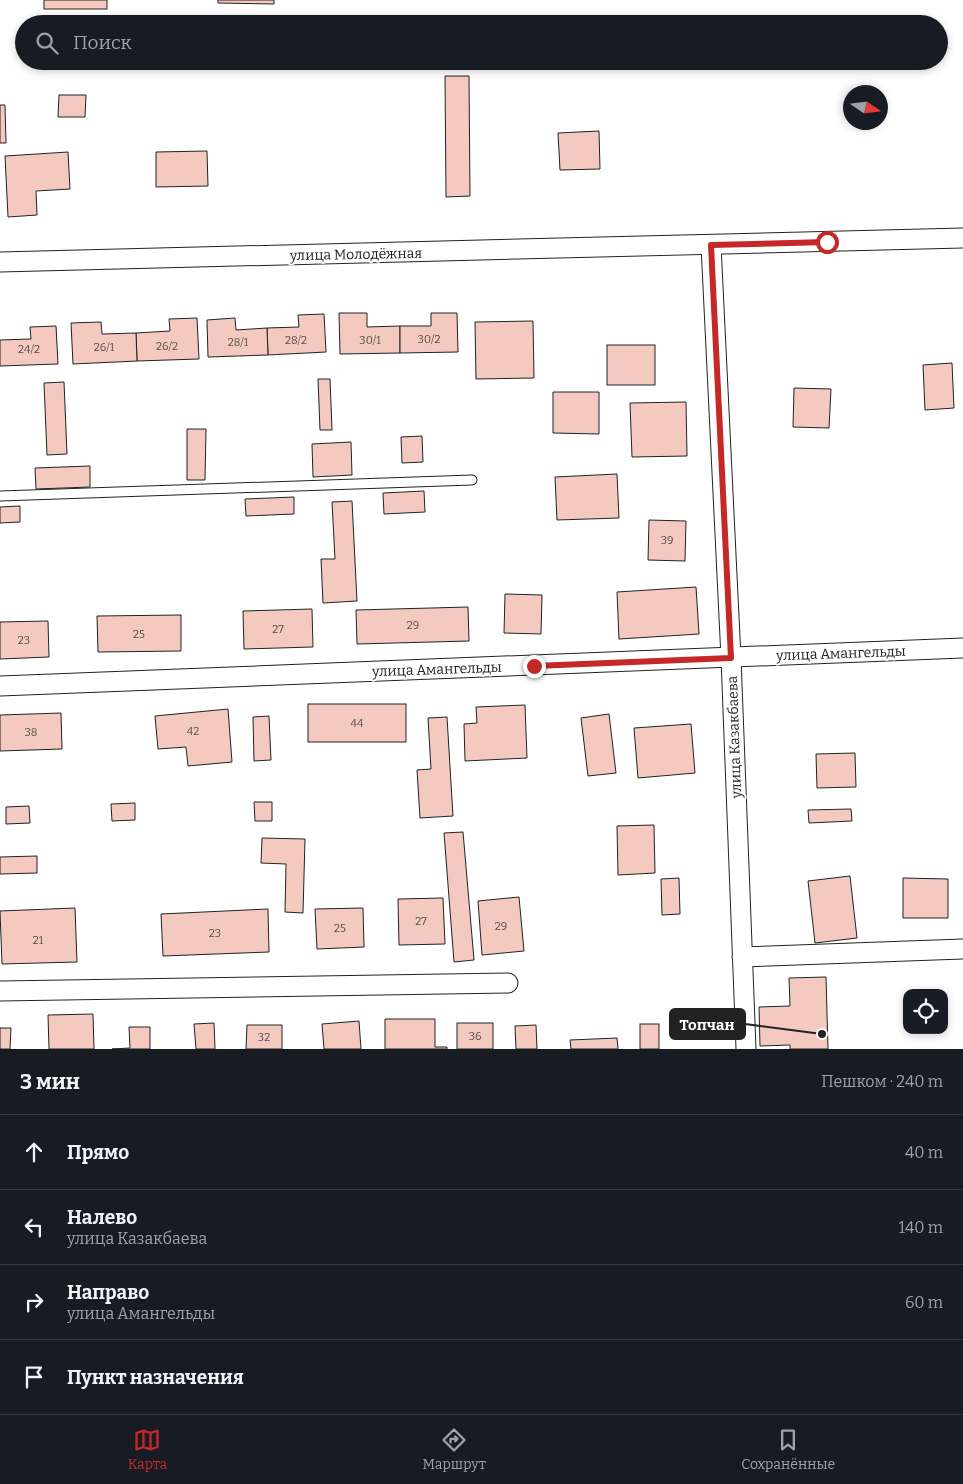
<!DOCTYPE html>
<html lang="ru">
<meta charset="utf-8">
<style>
:root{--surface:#171b24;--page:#20242c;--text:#f1f3f6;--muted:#9ea1a6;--line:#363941;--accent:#c62828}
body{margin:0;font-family:Bitter,serif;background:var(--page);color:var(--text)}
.controls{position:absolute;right:15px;bottom:15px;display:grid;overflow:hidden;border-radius:10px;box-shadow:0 2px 8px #0003}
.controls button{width:45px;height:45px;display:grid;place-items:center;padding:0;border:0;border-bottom:1px solid var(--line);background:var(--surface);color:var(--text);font:25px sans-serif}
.compass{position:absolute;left:843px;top:85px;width:45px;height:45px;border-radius:50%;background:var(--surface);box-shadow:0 2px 8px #0003;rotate:103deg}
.stop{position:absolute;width:15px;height:15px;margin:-11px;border:4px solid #c62828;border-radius:50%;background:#fff}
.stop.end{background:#c62828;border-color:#fff;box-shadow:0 1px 5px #0008}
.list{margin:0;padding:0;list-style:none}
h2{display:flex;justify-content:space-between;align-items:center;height:65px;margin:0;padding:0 20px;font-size:21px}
h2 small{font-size:16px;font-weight:400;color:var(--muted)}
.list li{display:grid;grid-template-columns:32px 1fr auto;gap:15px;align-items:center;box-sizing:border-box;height:75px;padding:0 20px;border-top:1px solid var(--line)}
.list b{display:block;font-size:19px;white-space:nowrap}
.list p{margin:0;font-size:16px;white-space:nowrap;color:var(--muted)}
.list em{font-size:16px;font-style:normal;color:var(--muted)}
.icon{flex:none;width:28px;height:28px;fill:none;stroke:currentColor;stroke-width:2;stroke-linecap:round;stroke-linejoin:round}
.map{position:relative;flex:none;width:963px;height:1049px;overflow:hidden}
.search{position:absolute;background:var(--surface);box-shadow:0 2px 8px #0003;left:15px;right:15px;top:15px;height:55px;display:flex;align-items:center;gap:12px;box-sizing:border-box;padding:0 18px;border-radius:28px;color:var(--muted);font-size:19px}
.sheet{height:365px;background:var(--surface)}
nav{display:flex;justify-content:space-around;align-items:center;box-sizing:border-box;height:70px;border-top:1px solid var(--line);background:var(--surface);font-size:14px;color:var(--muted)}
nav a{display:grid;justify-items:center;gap:2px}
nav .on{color:var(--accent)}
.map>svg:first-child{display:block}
.building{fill:#f3c9c0;stroke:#222}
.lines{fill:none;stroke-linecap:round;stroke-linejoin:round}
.service-casing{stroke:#222;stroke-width:11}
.minor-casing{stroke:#222;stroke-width:21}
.service{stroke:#fff;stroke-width:9}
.minor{stroke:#fff;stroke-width:19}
.route{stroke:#c62828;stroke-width:6}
.labels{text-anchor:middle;stroke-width:4;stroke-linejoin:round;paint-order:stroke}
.number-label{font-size:11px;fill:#564c4a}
.street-label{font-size:14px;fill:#222;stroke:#fff}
.leader{fill:none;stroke:#222;stroke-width:2}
.callout-dot{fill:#222;stroke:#fff;stroke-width:2}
.callout{fill:#222;stroke:#222;stroke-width:2}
.callout-label{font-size:15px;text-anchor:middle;font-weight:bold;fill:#fff}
</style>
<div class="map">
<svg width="963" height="1049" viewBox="0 0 963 1049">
<rect width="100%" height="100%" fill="#fff"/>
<g class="building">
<rect x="44" y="0" width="63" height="9"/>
<path d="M 218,0 L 274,0 L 274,4 L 218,3 Z"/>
<path d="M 445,76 L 469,76 L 470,196 L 446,197 Z"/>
<path d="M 59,95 L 86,95 L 85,117 L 58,117 Z"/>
<path d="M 0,105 L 5,105 L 6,143 L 0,143 Z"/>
<path d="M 599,131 L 600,169 L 560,170 L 558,133 Z"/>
<path d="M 207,151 L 208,186 L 156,187 L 156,152 Z"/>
<path d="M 68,152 L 70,189 L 36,191 L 37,215 L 8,217 L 5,156 Z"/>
<path d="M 339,313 L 367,313 L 367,327 L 400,326 L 400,353 L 340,354 Z"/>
<path d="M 431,313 L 457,313 L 458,352 L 400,353 L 400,326 L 431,326 Z"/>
<path d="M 324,314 L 326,352 L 268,355 L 267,328 L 299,327 L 298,315 Z"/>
<path d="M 197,318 L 199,359 L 137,361 L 136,333 L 170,331 L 169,319 Z"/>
<path d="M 235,318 L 236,330 L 267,328 L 268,355 L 208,357 L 207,320 Z"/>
<path d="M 533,321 L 534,378 L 476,379 L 475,322 Z"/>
<path d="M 101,322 L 102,334 L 136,333 L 137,361 L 73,364 L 71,323 Z"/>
<path d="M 56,326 L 58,364 L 0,366 L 0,340 L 31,339 L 30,327 Z"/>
<rect x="607" y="345" width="48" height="40"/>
<path d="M 952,363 L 954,408 L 925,410 L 923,365 Z"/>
<path d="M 318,379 L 330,379 L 332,430 L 320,430 Z"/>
<path d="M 64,382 L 67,454 L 47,455 L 44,383 Z"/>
<path d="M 794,388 L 831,389 L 829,428 L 793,427 Z"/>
<path d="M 553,392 L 599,392 L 599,434 L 553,433 Z"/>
<path d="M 686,402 L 687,456 L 632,457 L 630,403 Z"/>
<path d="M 187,429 L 206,429 L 205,480 L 187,480 Z"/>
<path d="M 422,436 L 423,462 L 402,463 L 401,437 Z"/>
<path d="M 351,442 L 352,475 L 313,477 L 312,444 Z"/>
<path d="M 90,466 L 90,487 L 36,489 L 35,468 Z"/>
<path d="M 617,474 L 619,518 L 557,520 L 555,477 Z"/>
<path d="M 424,491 L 425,512 L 384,514 L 383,493 Z"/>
<path d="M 294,497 L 294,514 L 246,516 L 245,499 Z"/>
<path d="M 352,501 L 357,601 L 323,603 L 321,559 L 335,559 L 332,502 Z"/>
<path d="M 20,506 L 20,522 L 0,523 L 0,507 Z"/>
<path d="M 649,520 L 686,521 L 685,561 L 648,560 Z"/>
<path d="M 696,587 L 699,634 L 619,639 L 617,592 Z"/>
<path d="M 505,594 L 542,595 L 541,634 L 504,633 Z"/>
<path d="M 468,607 L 469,641 L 357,644 L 356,610 Z"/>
<path d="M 312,609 L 313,647 L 244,649 L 243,611 Z"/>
<path d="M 181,615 L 181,651 L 98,652 L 97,616 Z"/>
<path d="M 48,621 L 49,657 L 0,659 L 0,622 Z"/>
<rect x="308" y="704" width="98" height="38"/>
<path d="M 525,705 L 527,758 L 465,761 L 464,724 L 477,723 L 476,707 Z"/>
<path d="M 228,709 L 232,762 L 188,766 L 186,747 L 158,749 L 155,716 Z"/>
<path d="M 61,713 L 62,749 L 0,751 L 0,715 Z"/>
<path d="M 609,714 L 616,773 L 588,776 L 581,718 Z"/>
<path d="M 269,716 L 271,760 L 254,761 L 253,717 Z"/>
<path d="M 447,717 L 453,816 L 420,818 L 417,770 L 431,769 L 428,718 Z"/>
<path d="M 691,724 L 695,773 L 638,778 L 634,728 Z"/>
<path d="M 855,753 L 856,787 L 817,788 L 816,754 Z"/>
<path d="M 254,802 L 272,802 L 272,821 L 255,821 Z"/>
<path d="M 135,803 L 135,820 L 112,821 L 111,804 Z"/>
<path d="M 29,806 L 30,823 L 6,824 L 6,807 Z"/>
<path d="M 851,809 L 852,821 L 809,823 L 808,810 Z"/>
<path d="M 654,825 L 655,873 L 618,875 L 617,826 Z"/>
<path d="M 463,832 L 474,960 L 454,962 L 444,833 Z"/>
<path d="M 262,838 L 305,839 L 303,913 L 285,912 L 286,864 L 261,863 Z"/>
<path d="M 37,856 L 37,873 L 0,874 L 0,857 Z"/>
<path d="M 850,876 L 857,938 L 815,943 L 808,881 Z"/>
<path d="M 679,878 L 680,914 L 662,915 L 661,879 Z"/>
<path d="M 903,878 L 948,879 L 948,918 L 903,918 Z"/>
<path d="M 519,897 L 524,951 L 482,955 L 478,901 Z"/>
<path d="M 443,898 L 445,944 L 399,945 L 398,899 Z"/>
<path d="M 75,908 L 77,962 L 2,964 L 0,911 Z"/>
<path d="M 363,908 L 364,947 L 317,949 L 315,909 Z"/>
<path d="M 268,909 L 269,952 L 163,956 L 161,914 Z"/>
<path d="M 826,977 L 828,1049 L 790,1049 L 790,1045 L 760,1046 L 759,1007 L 790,1006 L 789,978 Z"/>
<path d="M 93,1014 L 94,1049 L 49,1049 L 48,1015 Z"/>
<path d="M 385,1019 L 435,1019 L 435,1047 L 447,1047 L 447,1049 L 385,1049 Z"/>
<path d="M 359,1021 L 361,1049 L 324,1049 L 322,1024 Z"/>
<path d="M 214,1023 L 215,1049 L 196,1049 L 194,1024 Z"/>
<rect x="457" y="1023" width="36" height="26"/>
<rect x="640" y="1024" width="19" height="25"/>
<path d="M 247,1025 L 282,1025 L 282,1049 L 246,1049 Z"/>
<path d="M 536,1025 L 537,1049 L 516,1049 L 515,1026 Z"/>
<path d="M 129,1027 L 150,1027 L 150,1049 L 112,1049 L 130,1048 Z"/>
<path d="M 0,1028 L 11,1028 L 10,1049 L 0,1049 Z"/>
<path d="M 617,1038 L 618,1049 L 571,1049 L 570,1040 Z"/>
</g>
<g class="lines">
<defs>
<path id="service" d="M 0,496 L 472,480"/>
<g id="minor">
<path d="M 711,245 L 731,658 L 746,1049"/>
<path d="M 0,262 L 963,238"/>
<path d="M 0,686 L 963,648"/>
<path d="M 742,957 L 963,949"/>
<path d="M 0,991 L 508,983"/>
</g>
</defs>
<use href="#service" class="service-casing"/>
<use href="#minor" class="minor-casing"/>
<use href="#service" class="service"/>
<use href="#minor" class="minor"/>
</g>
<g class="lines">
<path class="route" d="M 534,666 L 731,658 L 711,245 L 827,242"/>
</g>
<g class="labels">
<g class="number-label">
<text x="429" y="343">30/2</text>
<text x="296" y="344">28/2</text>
<text x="370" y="344">30/1</text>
<text x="238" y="346">28/1</text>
<text x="167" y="350">26/2</text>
<text x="104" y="351">26/1</text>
<text x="29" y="353">24/2</text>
<text x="667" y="544">39</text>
<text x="413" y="629">29</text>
<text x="278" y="633">27</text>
<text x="139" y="638">25</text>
<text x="24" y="644">23</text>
<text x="357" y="727">44</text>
<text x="193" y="735">42</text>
<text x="31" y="736">38</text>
<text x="421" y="925">27</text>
<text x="501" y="930">29</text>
<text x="340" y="932">25</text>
<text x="215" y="937">23</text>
<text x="38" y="944">21</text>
<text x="475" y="1040">36</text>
<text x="264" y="1041">32</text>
</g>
<g class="street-label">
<text transform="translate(356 254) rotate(-1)" y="5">улица Молодёжная</text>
<text transform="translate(841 653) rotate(-2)" y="5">улица Амангельды</text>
<text transform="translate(437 669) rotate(-2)" y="5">улица Амангельды</text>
<text transform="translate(734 737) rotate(-92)" y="5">улица Казакбаева</text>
</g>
</g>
<path class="leader" d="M822 1034L745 1024"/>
<circle class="callout-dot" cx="822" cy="1034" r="5"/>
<rect class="callout" x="670" y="1009" width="75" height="30" rx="5"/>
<g class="callout-label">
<text x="707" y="1030">Топчан</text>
</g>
</svg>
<div class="controls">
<button><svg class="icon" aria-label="locate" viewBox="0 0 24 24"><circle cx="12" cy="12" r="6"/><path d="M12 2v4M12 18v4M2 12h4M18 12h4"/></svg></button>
</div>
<svg class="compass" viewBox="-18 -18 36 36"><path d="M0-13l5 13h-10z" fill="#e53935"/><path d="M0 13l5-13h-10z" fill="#9ea1a6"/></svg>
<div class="stop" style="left:827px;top:242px"></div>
<div class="stop end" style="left:534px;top:666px"></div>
<div class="search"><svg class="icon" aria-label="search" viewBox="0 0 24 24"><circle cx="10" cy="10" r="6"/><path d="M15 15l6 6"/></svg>Поиск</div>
</div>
<section class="sheet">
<h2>3 мин<small>Пешком · 240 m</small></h2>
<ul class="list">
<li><svg class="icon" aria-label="ahead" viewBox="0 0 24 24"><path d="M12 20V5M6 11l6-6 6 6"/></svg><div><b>Прямо</b></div><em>40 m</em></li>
<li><svg class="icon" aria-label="left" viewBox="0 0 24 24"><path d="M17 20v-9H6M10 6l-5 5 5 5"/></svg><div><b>Налево</b><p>улица Казакбаева</p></div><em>140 m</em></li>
<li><svg class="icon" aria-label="right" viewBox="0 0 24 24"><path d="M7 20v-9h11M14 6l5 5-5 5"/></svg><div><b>Направо</b><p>улица Амангельды</p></div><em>60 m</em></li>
<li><svg class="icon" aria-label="arrive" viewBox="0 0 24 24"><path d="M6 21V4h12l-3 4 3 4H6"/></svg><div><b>Пункт назначения</b></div></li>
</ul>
</section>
<nav>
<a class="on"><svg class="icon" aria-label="map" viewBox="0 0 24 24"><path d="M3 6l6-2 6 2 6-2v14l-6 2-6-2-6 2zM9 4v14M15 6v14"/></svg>Карта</a>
<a><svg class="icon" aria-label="directions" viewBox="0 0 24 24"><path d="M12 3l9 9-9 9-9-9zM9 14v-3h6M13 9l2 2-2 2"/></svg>Маршрут</a>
<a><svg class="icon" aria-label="saved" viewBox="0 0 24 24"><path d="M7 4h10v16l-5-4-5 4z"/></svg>Сохранённые</a>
</nav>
